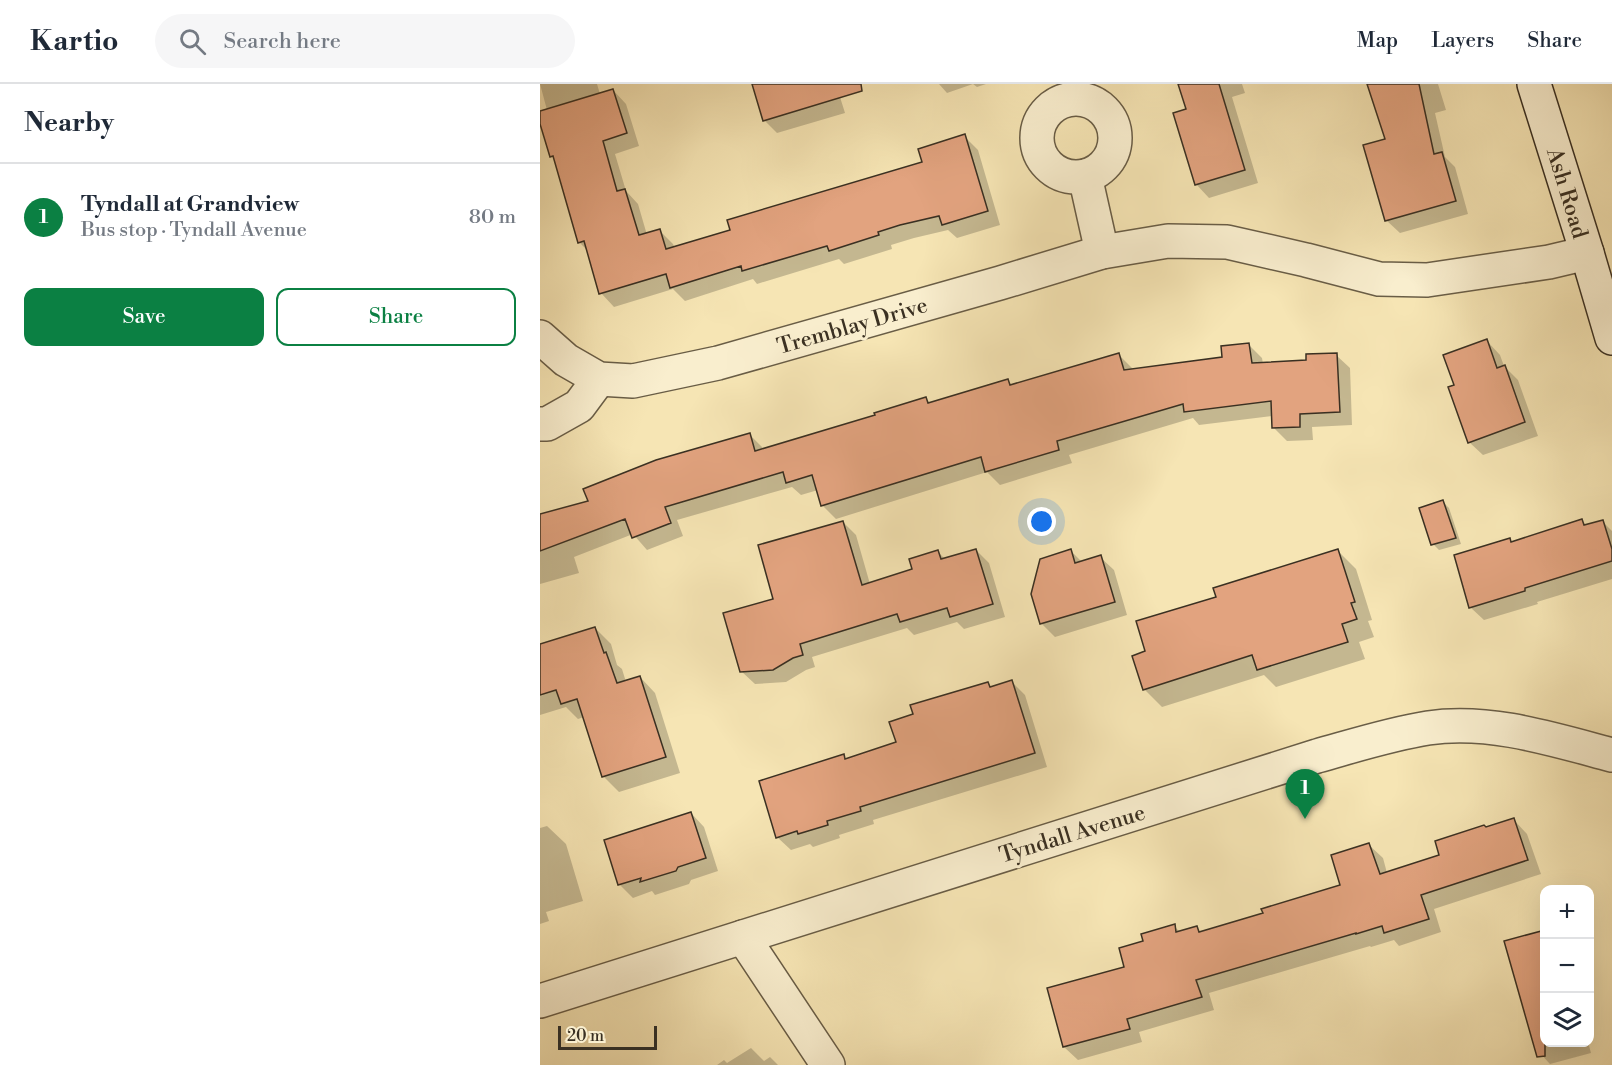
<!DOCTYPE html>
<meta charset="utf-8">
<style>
:root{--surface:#fff;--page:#f6f6f7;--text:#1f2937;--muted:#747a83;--line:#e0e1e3;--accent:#0b8043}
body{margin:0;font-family:"Libre Bodoni",serif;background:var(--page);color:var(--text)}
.controls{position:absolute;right:18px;bottom:18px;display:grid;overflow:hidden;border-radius:12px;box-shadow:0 6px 24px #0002}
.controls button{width:54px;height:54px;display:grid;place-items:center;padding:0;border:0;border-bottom:2px solid var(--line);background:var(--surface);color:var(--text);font:30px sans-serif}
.scale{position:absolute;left:18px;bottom:15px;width:99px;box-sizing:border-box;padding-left:6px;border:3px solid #3a3022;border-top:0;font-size:16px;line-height:21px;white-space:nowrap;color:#3a3022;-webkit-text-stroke:4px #f9eece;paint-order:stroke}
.you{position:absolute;left:502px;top:438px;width:21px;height:21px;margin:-15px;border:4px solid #fff;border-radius:50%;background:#1a73e8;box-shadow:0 0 0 9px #1a73e833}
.badge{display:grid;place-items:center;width:39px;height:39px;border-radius:50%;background:var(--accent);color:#fff;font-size:20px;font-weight:700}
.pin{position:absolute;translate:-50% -50px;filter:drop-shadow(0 2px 3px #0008)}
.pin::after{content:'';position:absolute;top:32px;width:21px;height:18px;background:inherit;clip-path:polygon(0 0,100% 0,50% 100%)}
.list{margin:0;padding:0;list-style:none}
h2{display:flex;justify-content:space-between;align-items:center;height:78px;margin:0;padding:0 24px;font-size:26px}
h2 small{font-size:20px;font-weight:400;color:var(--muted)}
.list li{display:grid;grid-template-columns:39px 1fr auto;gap:18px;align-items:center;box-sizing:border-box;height:108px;padding:0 24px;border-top:2px solid var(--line)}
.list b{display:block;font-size:22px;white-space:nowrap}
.list p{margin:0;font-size:20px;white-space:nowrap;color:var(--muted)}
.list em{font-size:20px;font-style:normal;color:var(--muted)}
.actions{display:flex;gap:12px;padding:18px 24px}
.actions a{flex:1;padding:14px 0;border:2px solid var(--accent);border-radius:12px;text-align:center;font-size:21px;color:var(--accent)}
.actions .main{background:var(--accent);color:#fff}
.icon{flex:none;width:33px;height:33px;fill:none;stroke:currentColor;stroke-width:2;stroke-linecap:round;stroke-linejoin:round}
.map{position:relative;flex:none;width:1072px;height:981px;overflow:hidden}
header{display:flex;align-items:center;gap:36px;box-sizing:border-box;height:84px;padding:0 30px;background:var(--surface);border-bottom:2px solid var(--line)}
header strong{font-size:28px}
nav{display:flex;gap:33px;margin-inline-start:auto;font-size:21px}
.search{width:420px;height:54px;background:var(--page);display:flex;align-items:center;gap:15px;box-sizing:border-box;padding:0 21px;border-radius:33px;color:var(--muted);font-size:22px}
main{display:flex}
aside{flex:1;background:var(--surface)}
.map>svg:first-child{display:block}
.shadow{fill:#0003}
.building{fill:#e2a37f;stroke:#3a3022;stroke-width:1.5}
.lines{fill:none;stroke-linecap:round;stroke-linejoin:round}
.minor-casing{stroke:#695d46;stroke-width:36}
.tertiary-casing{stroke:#695d46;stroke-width:36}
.secondary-casing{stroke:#3a3022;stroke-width:36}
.minor{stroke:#f9eece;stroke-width:33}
.tertiary{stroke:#f9eece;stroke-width:33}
.secondary{stroke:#f9eece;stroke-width:33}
.labels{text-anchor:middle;stroke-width:6;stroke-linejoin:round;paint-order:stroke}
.street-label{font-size:22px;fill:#3a3022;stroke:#f9eece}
</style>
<header>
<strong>Kartio</strong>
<div class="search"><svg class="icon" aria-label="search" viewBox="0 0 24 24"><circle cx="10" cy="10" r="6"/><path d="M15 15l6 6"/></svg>Search here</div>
<nav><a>Map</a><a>Layers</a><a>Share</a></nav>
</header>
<main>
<aside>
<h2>Nearby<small></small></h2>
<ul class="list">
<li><span class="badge">1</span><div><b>Tyndall at Grandview</b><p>Bus stop · Tyndall Avenue</p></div><em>80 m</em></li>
</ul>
<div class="actions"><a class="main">Save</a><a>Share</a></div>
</aside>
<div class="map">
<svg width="1072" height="981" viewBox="0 0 1072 981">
<rect width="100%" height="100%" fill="#f6e5b4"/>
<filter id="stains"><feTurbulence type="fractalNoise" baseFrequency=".00333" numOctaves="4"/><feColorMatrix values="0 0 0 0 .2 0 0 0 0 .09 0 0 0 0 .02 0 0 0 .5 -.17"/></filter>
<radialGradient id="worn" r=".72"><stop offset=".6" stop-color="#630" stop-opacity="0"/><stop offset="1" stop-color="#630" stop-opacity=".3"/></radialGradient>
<g class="shadow">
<path d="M 0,0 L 57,0 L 60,10 L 73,6 L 86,20 L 99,62 L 75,70 L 86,107 L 98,120 L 107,151 L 120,147 L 133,160 L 135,164 L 192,147 L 384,79 L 424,52 L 438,66 L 460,141 L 417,154 L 408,146 L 374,154 L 351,161 L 352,165 L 304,180 L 299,175 L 217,200 L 213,195 L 145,217 L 133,205 L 74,223 L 61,209 L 49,168 L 39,158 L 16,76 L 11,72 L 0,35 L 0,28 L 7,26 Z"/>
<path d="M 213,0 L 296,0 L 305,29 L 237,49 L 224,36 Z"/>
<path d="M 399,0 L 446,0 L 437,3 L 433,0 L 407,9 Z"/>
<path d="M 640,0 L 702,0 L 705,9 L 692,13 L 718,99 L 669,114 L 656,100 L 648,26 Z"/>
<path d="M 827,0 L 898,0 L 906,26 L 895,29 L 905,73 L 915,83 L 928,130 L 860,149 L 846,136 L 846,56 L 831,8 Z"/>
<path d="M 947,257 L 960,271 L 964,282 L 978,296 L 998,352 L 943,371 L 929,358 L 916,302 Z"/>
<path d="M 709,261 L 722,274 L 723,280 L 767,278 L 796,271 L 810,284 L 812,341 L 772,343 L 773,356 L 747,357 L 734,344 L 733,332 L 659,341 L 653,334 L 529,371 L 532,379 L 460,401 L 447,388 L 296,435 L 282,421 L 278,406 L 261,411 L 252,403 L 137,436 L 143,452 L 107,466 L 93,450 L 34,473 L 39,489 L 0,500 L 0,432 L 50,418 L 209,350 L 223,364 L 224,367 L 337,332 L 386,315 L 391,320 L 468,297 L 473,302 L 578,270 L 592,284 L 593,286 L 684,275 Z"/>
<path d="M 903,418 L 909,424 L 921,460 L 899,466 L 893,460 Z"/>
<path d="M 1041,436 L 1047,442 L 1062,437 L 1072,447 L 1072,495 L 997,518 L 998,520 L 944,536 L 930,523 L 969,456 L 972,459 Z"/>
<path d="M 303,438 L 316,451 L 330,500 L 374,486 L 398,468 L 406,476 L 436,466 L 449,479 L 465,533 L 424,545 L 417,538 L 374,551 L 367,544 L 272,573 L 275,583 L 266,586 L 246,598 L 215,600 L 201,587 L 235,516 Z"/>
<path d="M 531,467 L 542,478 L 560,473 L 574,486 L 587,531 L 515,553 L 501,539 Z"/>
<path d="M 798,467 L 816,485 L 832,536 L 828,537 L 834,553 L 819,558 L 825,575 L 736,603 L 724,591 L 622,623 L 604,605 L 607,568 L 678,514 Z"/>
<path d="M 55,544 L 71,560 L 77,581 L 82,585 L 86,598 L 100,593 L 115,609 L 140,689 L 79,708 L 63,692 L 44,633 L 38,635 L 26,623 L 0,631 L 0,561 Z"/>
<path d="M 472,598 L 485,611 L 507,683 L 333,736 L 334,740 L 299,751 L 300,754 L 273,763 L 270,760 L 251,766 L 237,753 L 303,672 L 307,676 L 358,659 L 448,600 L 452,604 Z"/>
<path d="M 151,729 L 164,743 L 178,787 L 151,796 L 149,800 L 115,811 L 112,807 L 93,814 L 79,800 Z"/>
<path d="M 974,736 L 987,750 L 1001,790 L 894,825 L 901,848 L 859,862 L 854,856 L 831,863 L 830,862 L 669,909 L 674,926 L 599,948 L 602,958 L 538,976 L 524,963 L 605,858 L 634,842 L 640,848 L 657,844 L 661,849 L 725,830 L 802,802 L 829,761 L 843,774 L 847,789 L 901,771 L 946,745 Z"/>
<path d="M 7,742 L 26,760 L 43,817 L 6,828 L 9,837 L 0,840 L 0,744 Z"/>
<path d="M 1005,958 L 1048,958 L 1051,969 L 1010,980 L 997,966 Z"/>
<path d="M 211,964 L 224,977 L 230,973 L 238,981 L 177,981 L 184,976 L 187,979 Z"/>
</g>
<g class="building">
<path d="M 212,0 L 321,0 L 322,7 L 223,37 Z"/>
<path d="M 638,0 L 679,0 L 705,86 L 655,101 L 633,29 L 646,25 Z"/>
<path d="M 827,0 L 879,0 L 894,70 L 902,68 L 916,117 L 845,137 L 823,61 L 845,55 Z"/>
<path d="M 73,5 L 87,49 L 63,57 L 77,107 L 85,105 L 99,151 L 120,145 L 126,165 L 190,146 L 187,136 L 382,78 L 378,65 L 425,50 L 448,127 L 402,141 L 399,132 L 360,141 L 338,148 L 339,151 L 289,167 L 287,162 L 202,187 L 201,182 L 130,204 L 126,190 L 59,210 L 44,157 L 38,159 L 13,72 L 10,73 L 0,40 L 0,27 Z"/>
<path d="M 947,255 L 957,284 L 965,281 L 985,338 L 928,359 L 908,303 L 914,301 L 903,271 Z"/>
<path d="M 709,259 L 712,279 L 766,276 L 766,270 L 797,269 L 800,328 L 760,330 L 760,343 L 732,344 L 731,317 L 644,328 L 643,320 L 517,357 L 519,366 L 445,388 L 441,373 L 281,422 L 272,391 L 246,399 L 243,388 L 125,423 L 131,439 L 92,454 L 85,435 L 0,467 L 0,430 L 48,417 L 43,405 L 116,376 L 210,349 L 215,367 L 335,331 L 334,329 L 386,313 L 388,319 L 468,295 L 470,301 L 579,269 L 584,286 L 682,273 L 681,262 Z"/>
<path d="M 903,416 L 916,454 L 891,461 L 879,424 Z"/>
<path d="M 1042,435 L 1044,441 L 1063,436 L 1072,465 L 1072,477 L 985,504 L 985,507 L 929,524 L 914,471 L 970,454 L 971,458 Z"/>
<path d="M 303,437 L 322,501 L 372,485 L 369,475 L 398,466 L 401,475 L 436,465 L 453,520 L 410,533 L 407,524 L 360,538 L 357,530 L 260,560 L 263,571 L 253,574 L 233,586 L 200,588 L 183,529 L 233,515 L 218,461 Z"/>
<path d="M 531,465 L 535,479 L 561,471 L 575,518 L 500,540 L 491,510 L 500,475 Z"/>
<path d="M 798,465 L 815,518 L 811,519 L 817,535 L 802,540 L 808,558 L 717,586 L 712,571 L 603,606 L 592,572 L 605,567 L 596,537 L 676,513 L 673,504 Z"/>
<path d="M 55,543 L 64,569 L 66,568 L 77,599 L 100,592 L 126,673 L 62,693 L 37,615 L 21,620 L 16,606 L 0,611 L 0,560 Z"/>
<path d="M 472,596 L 495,669 L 320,723 L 321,727 L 287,737 L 288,741 L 258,750 L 257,747 L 236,754 L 219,697 L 304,670 L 305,675 L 356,658 L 349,638 L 373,630 L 370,621 L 448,598 L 450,603 Z"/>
<path d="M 151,728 L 166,774 L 138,783 L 136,787 L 100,798 L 101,794 L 78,801 L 64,756 Z"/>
<path d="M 974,734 L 988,776 L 881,811 L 889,835 L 844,849 L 842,842 L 816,850 L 816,849 L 656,896 L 662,913 L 587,935 L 590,945 L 523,963 L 507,904 L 584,883 L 579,864 L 603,857 L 601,850 L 635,840 L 636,848 L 657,842 L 659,848 L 723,829 L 721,825 L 800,801 L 791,771 L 829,759 L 840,790 L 899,771 L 895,757 L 944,741 L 946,743 Z"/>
<path d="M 1005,846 L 1005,972 L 997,973 L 964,857 Z"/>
</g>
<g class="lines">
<defs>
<g id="minor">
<circle cx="536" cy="54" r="39"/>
<path d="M 545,92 L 562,168"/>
<path d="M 0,253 L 26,276 L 59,295 L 93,297 L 178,279 L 460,199 L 562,168 L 628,157 L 687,158 L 766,176 L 839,195 L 887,196 L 1009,178 L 1047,169"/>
<path d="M 0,340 L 7,340 L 39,322 L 59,295"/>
<path d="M 203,853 L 288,981"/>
</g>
<path id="tertiary" d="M 0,917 L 777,672 C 813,662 850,650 888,644 C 950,635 1012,655 1072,671"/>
<path id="secondary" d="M 994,0 L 1047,169 L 1072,254"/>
</defs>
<use href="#minor" class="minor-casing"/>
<use href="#tertiary" class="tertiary-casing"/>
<use href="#secondary" class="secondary-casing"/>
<use href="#minor" class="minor"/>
<use href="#tertiary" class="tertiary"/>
<use href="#secondary" class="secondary"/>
</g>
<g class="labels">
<g class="street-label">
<text transform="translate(1028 109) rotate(73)" y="8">Ash Road</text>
<text transform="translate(312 241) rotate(-16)" y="8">Tremblay Drive</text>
<text transform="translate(532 749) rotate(-17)" y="8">Tyndall Avenue</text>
</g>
</g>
<rect width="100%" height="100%" filter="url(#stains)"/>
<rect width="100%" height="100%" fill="url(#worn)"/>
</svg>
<div class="controls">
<button>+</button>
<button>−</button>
<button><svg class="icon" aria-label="layers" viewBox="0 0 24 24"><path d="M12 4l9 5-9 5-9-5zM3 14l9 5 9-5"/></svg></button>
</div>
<div class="scale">20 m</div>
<div class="you"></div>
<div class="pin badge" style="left:765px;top:735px">1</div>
</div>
</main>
